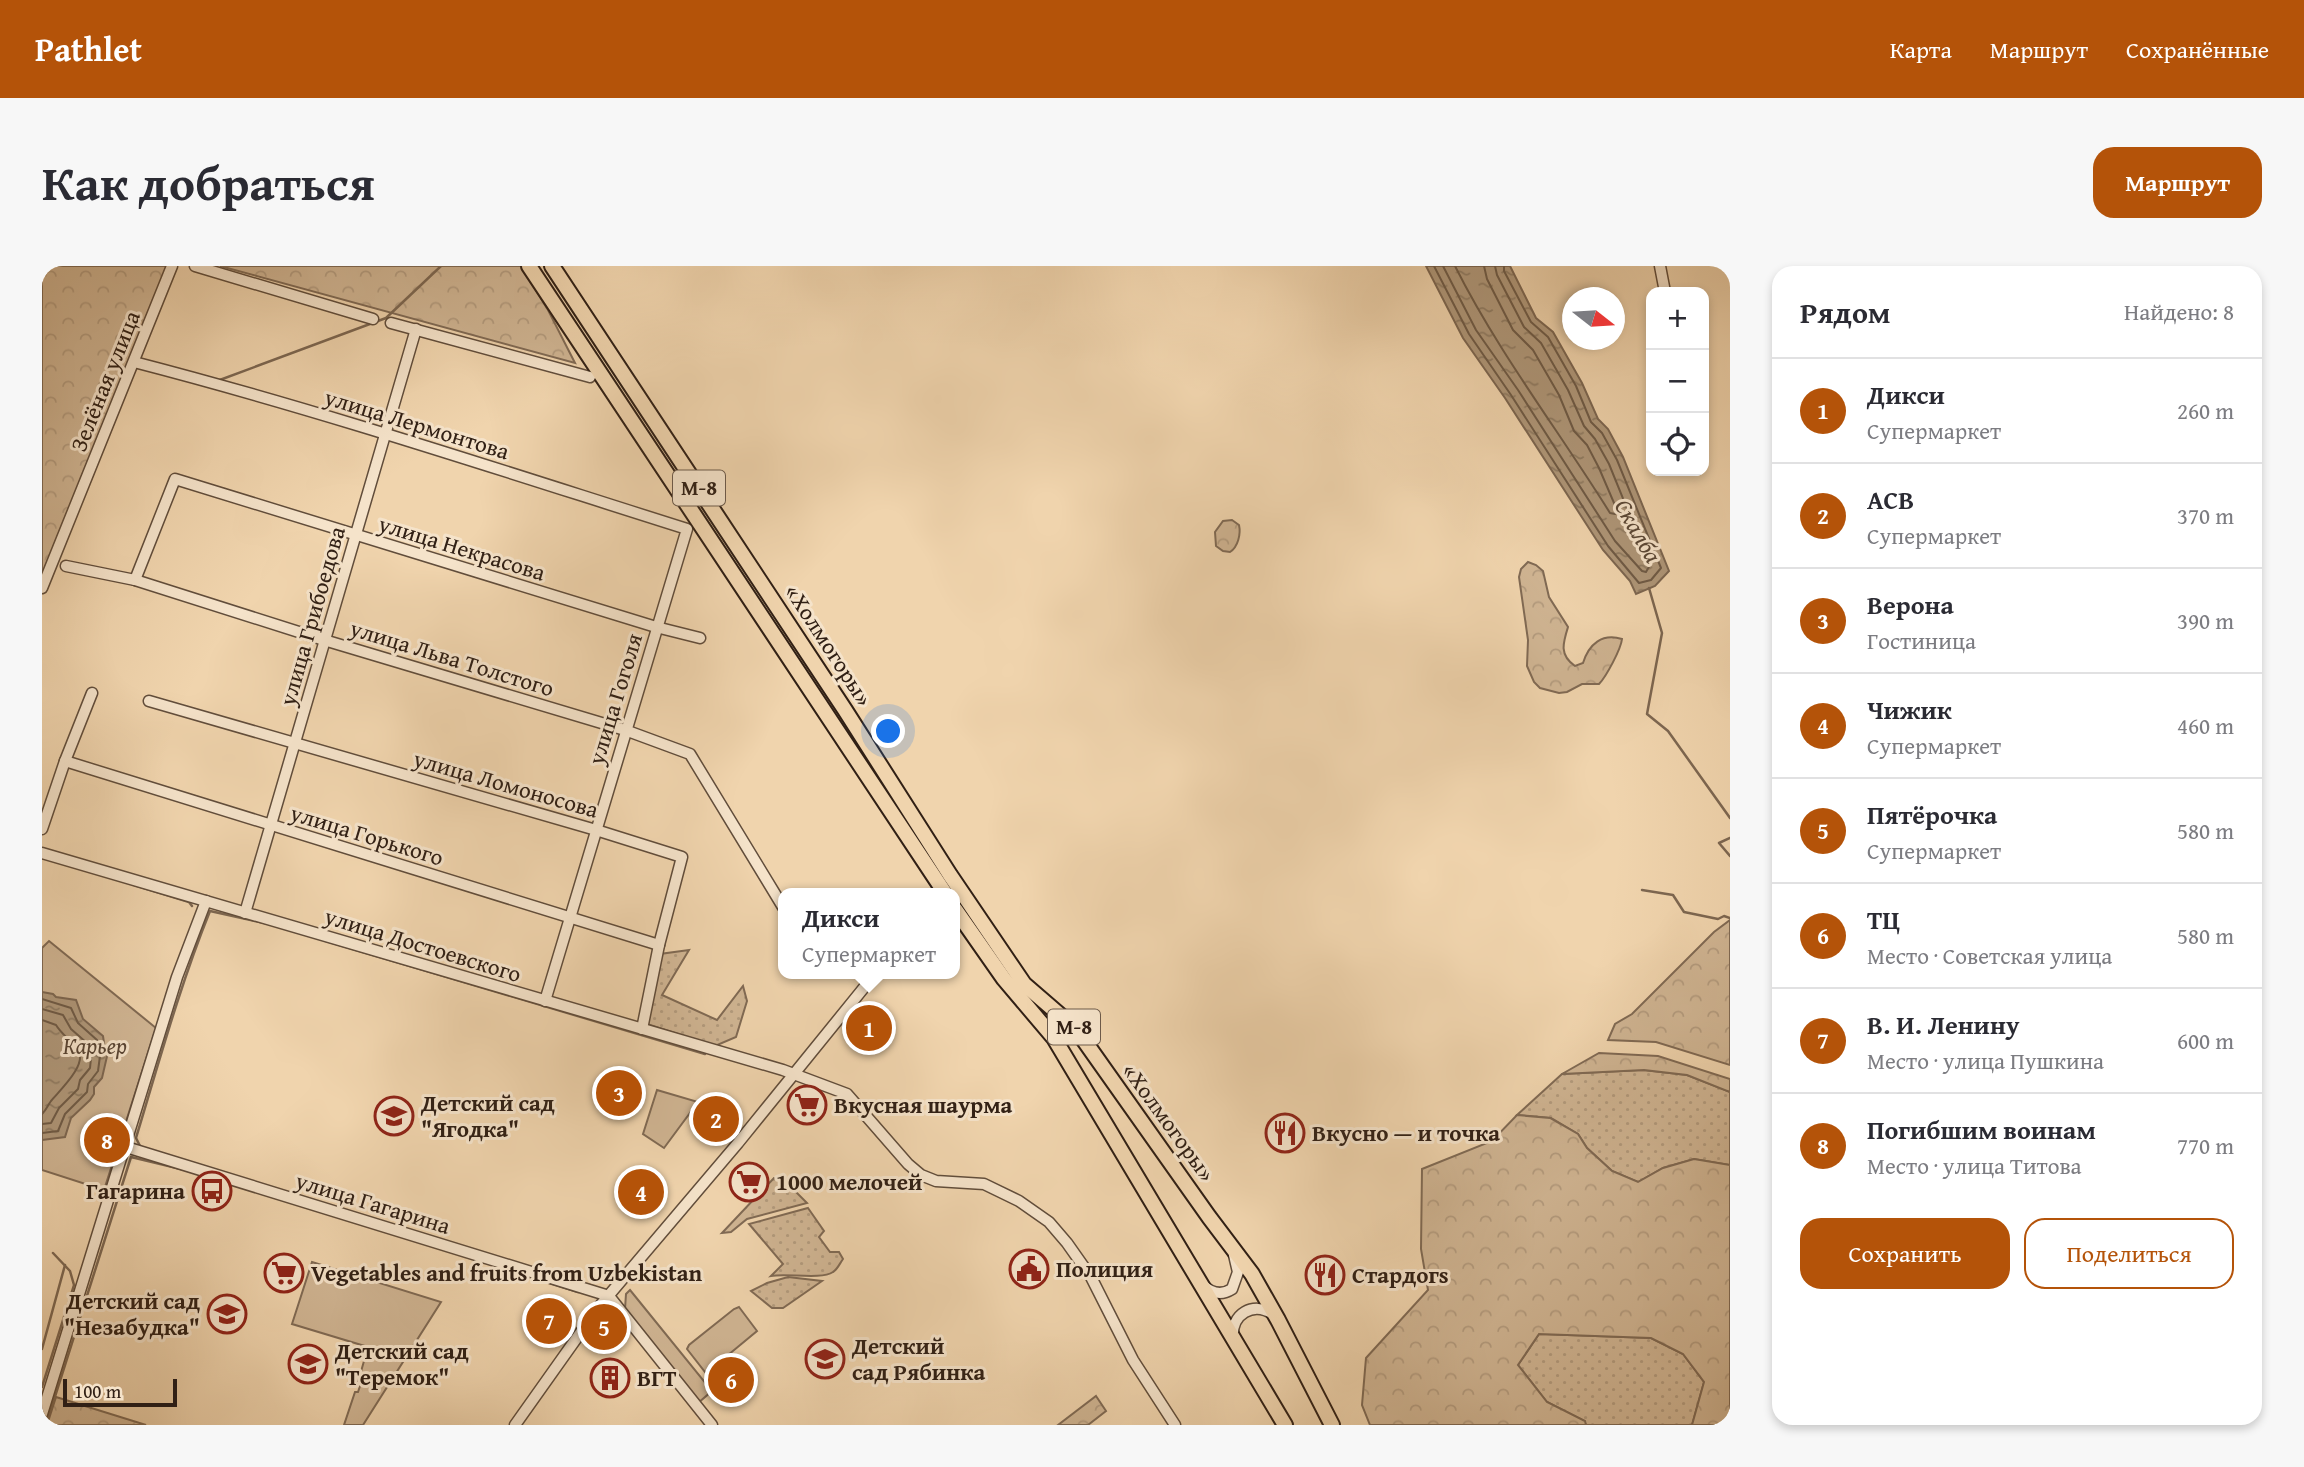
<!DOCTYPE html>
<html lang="ru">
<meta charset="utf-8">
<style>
:root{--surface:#fff;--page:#f7f7f7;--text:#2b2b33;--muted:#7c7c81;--line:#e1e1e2;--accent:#b45309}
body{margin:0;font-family:"Gentium Book Plus",serif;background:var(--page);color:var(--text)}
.controls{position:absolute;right:21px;top:21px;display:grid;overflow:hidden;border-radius:14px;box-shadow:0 4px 10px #0003}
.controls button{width:63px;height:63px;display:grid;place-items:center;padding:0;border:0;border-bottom:2px solid var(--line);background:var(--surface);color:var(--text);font:35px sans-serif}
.compass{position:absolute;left:1520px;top:21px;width:63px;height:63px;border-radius:50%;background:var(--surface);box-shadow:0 4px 10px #0003;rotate:107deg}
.scale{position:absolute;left:21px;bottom:18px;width:114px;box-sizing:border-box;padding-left:7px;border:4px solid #312015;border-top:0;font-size:19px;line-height:24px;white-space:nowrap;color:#312015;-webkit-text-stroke:5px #f5e3ca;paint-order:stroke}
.you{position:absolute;left:847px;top:466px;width:24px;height:24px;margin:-18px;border:5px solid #fff;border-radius:50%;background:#1a73e8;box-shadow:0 0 0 10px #1a73e833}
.badge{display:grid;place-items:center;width:46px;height:46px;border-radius:50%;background:var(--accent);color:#fff;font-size:23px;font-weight:700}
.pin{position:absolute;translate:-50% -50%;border:4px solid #fff;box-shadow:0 2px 7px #0006}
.popup{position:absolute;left:736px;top:622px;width:182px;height:91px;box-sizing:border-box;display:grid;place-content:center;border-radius:14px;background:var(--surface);filter:drop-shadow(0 2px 5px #0005);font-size:23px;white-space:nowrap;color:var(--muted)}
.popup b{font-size:26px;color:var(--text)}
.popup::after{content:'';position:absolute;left:50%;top:100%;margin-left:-14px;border:14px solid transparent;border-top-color:var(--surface)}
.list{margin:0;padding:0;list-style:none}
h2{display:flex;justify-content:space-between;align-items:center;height:91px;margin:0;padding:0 28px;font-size:30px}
h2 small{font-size:23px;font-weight:400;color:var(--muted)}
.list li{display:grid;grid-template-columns:46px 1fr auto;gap:21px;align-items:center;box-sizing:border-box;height:105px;padding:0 28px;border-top:2px solid var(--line)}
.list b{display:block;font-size:26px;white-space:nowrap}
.list p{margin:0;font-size:23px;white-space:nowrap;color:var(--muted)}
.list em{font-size:23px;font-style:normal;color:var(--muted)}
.actions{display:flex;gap:14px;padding:21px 28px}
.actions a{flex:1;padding:16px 0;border:2px solid var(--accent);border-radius:21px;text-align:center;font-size:24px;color:var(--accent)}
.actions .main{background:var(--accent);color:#fff}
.icon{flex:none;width:38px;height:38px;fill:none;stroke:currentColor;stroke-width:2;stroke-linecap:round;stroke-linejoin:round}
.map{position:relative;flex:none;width:1688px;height:1159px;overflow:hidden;border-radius:21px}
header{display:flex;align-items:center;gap:42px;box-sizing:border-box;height:98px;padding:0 35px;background:var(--accent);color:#fff}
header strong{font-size:33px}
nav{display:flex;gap:38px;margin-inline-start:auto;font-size:24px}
.intro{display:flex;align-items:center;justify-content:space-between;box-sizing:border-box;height:168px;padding:0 42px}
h1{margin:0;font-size:49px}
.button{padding:18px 32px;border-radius:21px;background:var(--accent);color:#fff;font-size:24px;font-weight:700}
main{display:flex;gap:42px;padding:0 42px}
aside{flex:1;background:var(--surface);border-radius:21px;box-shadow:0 4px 10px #0003}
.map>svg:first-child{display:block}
.grass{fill:url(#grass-dots);stroke:#806a54;stroke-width:2}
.forest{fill:url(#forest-crowns);stroke:#806a54;stroke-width:2}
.park{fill:#d0b593;stroke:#806a54;stroke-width:2}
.water{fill:url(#water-ripples);stroke:#7d6751;stroke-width:2}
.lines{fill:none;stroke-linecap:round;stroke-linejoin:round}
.shore{stroke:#705c47;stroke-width:2}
.stream{stroke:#7d6751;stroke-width:2.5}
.minor-casing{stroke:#614d3b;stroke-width:13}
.highway-casing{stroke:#312015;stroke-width:18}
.minor{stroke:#f5e3ca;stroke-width:10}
.highway{stroke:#f0d4ad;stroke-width:14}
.labels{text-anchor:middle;stroke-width:6;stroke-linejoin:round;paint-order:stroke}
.shield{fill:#f5e3ca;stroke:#6c5a4b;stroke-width:2}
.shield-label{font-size:21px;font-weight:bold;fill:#312015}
.street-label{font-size:23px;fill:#312015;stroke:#f5e3ca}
.park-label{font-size:23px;font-style:italic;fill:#594534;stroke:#f5e3ca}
.poi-label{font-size:23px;font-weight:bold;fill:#312015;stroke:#f5e3ca;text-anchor:start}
.water-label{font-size:24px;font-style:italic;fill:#5d4a38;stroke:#f5e3ca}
</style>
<header>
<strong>Pathlet</strong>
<nav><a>Карта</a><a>Маршрут</a><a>Сохранённые</a></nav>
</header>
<div class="intro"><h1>Как добраться</h1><a class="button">Маршрут</a></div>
<main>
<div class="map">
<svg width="1688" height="1159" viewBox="0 0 1688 1159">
<defs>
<pattern id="grass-dots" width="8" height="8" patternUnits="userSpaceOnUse" patternTransform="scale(1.75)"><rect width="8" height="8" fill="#d0b593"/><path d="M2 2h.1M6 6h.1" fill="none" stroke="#b39b7e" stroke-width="1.8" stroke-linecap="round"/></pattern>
<pattern id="forest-crowns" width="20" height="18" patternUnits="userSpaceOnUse" patternTransform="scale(1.75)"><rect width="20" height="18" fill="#d0b593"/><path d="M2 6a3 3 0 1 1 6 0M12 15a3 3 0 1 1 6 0" fill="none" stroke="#b39b7e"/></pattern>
<pattern id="water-ripples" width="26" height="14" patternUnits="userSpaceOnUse" patternTransform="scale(1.75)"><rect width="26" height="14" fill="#af9779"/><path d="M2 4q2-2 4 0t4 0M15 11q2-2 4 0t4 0" fill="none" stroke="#8f7b62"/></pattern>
</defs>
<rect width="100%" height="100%" fill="#f0d4ad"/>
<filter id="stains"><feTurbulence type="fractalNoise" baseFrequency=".00286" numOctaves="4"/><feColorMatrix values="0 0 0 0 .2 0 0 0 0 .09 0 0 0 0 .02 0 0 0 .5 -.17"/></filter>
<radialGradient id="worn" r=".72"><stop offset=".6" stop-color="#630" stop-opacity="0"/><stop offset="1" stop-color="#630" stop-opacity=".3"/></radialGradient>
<g class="grass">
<path d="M 647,684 L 620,729 L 675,754 L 701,720 L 705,735 L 694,771 L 673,780 L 605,758 L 618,688 Z"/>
<path d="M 1601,804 L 1645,809 L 1688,826 L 1688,899 L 1652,893 L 1621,902 L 1596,916 L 1570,905 L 1545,882 L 1536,868 L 1509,852 L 1475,849 L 1520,808 Z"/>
<path d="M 732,912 L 740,912 L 765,937 L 705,953 L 689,966 L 680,967 Z"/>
<path d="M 766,942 L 782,965 L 777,971 L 788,986 L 797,986 L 801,993 C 798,997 795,1004 791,1006 C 779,1014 745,1007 729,1010 L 741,998 L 707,958 Z"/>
<path d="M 746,1011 L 780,1015 L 741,1042 L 730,1042 L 709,1025 L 725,1017 Z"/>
<path d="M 1497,1068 L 1609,1072 L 1641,1088 L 1662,1116 L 1650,1159 L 1544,1159 L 1542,1155 L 1505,1136 L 1476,1099 Z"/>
</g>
<g class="forest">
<path d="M 0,0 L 125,0 L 0,309 Z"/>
<path d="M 178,0 L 479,0 L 506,44 L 533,97 Z"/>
<path d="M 1190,254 L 1197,259 C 1199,268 1196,281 1188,286 L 1181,285 L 1174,280 L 1173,266 L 1181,255 Z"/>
<path d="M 1486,296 L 1494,299 L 1501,305 L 1507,331 L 1526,361 C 1521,377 1517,389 1533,400 L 1541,397 C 1547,378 1560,367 1580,373 C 1579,383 1564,411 1557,418 L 1540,418 L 1525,426 L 1517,427 L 1498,422 L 1492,416 L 1485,400 L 1486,374 L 1477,311 L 1479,303 Z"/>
<path d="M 1688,654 L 1688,799 L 1614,776 L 1566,774 L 1573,758 L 1590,748 L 1672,666 Z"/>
<path d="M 1557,787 L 1616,790 L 1688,813 L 1688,826 L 1645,809 L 1602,804 L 1520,808 Z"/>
<path d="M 1475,849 L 1508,852 L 1536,868 L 1545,882 L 1570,905 L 1596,916 L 1621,902 L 1652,893 L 1688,899 L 1688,1159 L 1650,1159 L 1662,1116 L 1641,1088 L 1609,1072 L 1497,1068 L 1476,1099 L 1505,1136 L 1543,1155 L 1544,1159 L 1328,1159 L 1320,1139 L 1324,1092 L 1386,1024 L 1379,983 L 1380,903 L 1450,875 Z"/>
<path d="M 1054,1130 L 1064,1145 L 1046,1159 L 1016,1159 Z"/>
<path d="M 14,1131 L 104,1159 L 5,1159 Z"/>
</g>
<g class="park">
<path d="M 7,675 L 114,762 L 62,924 L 0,904 L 0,682 Z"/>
<path d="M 615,824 L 656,836 L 622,882 L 601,868 Z"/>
<path d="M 270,996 L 399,1036 L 321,1159 L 302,1159 L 313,1126 L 316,1126 L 319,1117 L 316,1116 L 326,1081 L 250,1058 Z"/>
<path d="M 588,1024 L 670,1125 L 656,1137 L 583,1043 L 584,1028 Z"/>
<path d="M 697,1041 L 715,1065 L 668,1104 L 663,1106 L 645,1083 L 647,1079 L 692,1043 Z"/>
</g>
<g class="water">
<path d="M 1384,0 L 1468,0 L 1494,52 L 1511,66 L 1540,117 L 1556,153 L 1566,163 L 1581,191 L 1627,305 L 1613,320 L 1594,328 L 1588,315 L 1561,284 L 1463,132 L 1421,72 Z"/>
<path d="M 0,726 L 11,728 L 14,731 L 34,734 L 41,753 L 61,770 L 63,784 L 66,786 L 60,812 L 52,821 L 52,828 L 48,834 L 29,852 L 23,871 L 0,874 Z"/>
</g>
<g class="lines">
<g class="shore">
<path d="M 1392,0 L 1427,68 L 1469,129 L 1566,280 L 1597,317 L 1609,314 L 1619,302 L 1575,194 L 1560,167 L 1549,156 L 1534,120 L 1506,71 L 1489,56 L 1462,5 L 1462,0"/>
<path d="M 1401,0 L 1434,64 L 1476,124 L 1573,275 L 1600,305 L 1604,306 L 1608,299 L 1567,198 L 1553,173 L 1542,160 L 1526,124 L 1499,77 L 1482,61 L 1455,9 L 1453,0"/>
<path d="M 1413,0 C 1456,86 1517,165 1568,247 L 1573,248 L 1575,244 L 1557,202 L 1545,179 L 1532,165 L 1517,129 L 1491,84 L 1471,64 L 1445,13 L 1442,0"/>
<path d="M 0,733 L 29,742 L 36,757 L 55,774 L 58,790 L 56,805 L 46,818 L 45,826 L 23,848 L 16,865 L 0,867"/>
<path d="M 0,743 L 21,749 L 29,763 L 46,778 L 49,792 L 48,802 L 38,814 L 36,823 L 17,842 L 9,857 L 0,858"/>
<path d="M 0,754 L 14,759 C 20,769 30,775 36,784 C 46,798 18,824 9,835 C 6,839 4,844 0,848"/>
</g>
<g class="stream">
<path d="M 175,115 L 344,52 L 399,0"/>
<path d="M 1607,322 L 1620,367 L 1605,448 L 1626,465 L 1688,552"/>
<path d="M 1688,572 L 1677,577 L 1688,590"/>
<path d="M 92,619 L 147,636 L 150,640"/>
<path d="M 1600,624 L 1631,629 L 1642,646 L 1676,653 L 1682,650 L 1688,652"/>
<path d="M 284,675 L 663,788"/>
<path d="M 98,880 L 94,872 C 117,796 138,719 168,645 L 227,658"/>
<path d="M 502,1015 L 536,1026"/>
<path d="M 0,1083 L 23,999"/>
<path d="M 0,1121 L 32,1019 L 28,1005 L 11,987"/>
<path d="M 4,1159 L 89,891 L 143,904"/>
</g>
<defs>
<g id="minor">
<path d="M 153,0 L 331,53"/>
<path d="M 1618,0 L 1623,26"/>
<path d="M 349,57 L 548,111"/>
<path d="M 92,96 C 278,144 461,205 645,263 L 503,735"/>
<path d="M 24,300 L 93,314 L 282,374 L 583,464 L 648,488 L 741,641"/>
<path d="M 93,314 L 133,213 L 614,361 L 658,372"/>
<path d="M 0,322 L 130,0"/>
<path d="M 107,435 L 554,564 L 640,591 L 617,679 L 600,763"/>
<path d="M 23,495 L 617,679"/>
<path d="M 0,563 L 23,495 L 50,427"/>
<path d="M 0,587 L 741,804 L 805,828 L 866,898 L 879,909 L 894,915 L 942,918 L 977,935 L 1007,956 L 1025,977 L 1049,1011 L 1091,1094 L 1133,1159"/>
<path d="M 203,647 L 374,63"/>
<path d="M 84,881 L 567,1030"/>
<path d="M 1161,1019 C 1169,1027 1179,1030 1190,1023 L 1196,1006 L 1192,989"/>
<path d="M 567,1030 L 670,1159"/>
<path d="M 1191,1072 C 1189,1048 1211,1035 1231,1048"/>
<path d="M 0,1148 L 135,711 L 164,635"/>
<path d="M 473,1159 L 556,1042 L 696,877 L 833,708"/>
</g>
<g id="highway">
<path d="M 487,0 L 903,627"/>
<path d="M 510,0 L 803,444 L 908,609 L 982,718 L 1034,763 L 1167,951 L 1210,1008 L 1236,1054 L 1290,1159"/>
<path d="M 913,643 L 962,713 L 1012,772 L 1243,1159"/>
</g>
</defs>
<use href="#minor" class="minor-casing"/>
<use href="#highway" class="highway-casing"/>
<use href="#minor" class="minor"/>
<use href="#highway" class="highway"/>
</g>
<defs>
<symbol id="supermarket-ring" viewBox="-11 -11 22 22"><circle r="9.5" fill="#f5e3ca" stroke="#8f2418" stroke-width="1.5"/><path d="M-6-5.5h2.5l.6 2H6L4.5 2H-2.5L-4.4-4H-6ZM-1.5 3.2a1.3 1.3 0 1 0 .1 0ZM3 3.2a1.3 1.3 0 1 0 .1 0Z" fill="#8f2418"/></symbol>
<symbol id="school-ring" viewBox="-11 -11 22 22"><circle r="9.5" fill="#f5e3ca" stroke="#8f2418" stroke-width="1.5"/><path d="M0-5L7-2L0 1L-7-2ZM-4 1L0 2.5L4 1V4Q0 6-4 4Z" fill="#8f2418"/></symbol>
<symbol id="restaurant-ring" viewBox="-11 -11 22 22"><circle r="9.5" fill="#f5e3ca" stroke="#8f2418" stroke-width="1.5"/><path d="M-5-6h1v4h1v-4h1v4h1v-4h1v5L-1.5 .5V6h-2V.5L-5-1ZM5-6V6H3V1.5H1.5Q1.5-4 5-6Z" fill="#8f2418"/></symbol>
<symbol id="bus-ring" viewBox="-11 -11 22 22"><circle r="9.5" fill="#f5e3ca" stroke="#8f2418" stroke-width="1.5"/><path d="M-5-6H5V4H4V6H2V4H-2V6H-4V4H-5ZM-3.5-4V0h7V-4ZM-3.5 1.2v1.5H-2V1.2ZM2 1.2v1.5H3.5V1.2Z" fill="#8f2418"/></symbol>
<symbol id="civic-ring" viewBox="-11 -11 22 22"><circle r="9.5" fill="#f5e3ca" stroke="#8f2418" stroke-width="1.5"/><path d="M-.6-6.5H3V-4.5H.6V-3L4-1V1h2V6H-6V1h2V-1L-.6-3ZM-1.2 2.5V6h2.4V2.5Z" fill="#8f2418"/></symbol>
<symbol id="building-ring" viewBox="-11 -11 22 22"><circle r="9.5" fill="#f5e3ca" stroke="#8f2418" stroke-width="1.5"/><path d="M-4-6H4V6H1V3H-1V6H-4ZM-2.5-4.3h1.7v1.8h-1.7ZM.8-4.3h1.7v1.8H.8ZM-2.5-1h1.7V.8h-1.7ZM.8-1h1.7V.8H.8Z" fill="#8f2418"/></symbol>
</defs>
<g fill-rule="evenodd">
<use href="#supermarket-ring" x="743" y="817" width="44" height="44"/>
<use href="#school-ring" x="330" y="828" width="44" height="44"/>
<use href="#restaurant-ring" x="1221" y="845" width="44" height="44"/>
<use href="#supermarket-ring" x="685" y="894" width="44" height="44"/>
<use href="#bus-ring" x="148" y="903" width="44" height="44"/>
<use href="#civic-ring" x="965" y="981" width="44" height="44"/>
<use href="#supermarket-ring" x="220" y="985" width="44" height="44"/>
<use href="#restaurant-ring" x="1261" y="987" width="44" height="44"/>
<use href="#school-ring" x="163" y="1026" width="44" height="44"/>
<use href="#school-ring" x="761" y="1071" width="44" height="44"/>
<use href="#school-ring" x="244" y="1076" width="44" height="44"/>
<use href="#building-ring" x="546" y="1090" width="44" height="44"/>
</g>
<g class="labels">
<g class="shield">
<rect x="631" y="204.5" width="52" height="35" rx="5"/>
<rect x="1006" y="743.5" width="52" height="35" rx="5"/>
</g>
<g class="shield-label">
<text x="657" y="229">М-8</text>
<text x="1032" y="768">М-8</text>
</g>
<g class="street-label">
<text transform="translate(63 115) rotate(-68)" y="8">Зелёная улица</text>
<text transform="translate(375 158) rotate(17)" y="8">улица Лермонтова</text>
<text transform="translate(420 282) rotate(17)" y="8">улица Некрасова</text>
<text transform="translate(270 350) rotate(-74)" y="8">улица Грибоедова</text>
<text transform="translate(787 379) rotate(57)" y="8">«Холмогоры»</text>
<text transform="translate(410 392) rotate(17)" y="8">улица Льва Толстого</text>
<text transform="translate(573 433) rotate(-73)" y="8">улица Гоголя</text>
<text transform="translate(464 518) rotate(16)" y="8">улица Ломоносова</text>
<text transform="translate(325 569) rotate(17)" y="8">улица Горького</text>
<text transform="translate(381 679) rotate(17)" y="8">улица Достоевского</text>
<text transform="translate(1127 856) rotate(54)" y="8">«Холмогоры»</text>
<text transform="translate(331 937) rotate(17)" y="8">улица Гагарина</text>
</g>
<g class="park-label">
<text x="53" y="788">Карьер</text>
</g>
<g class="poi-label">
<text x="379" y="845">Детский сад<tspan x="379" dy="26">"Ягодка"</tspan></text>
<text x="792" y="847">Вкусная шаурма</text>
<text x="1270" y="875">Вкусно — и точка</text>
<text x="734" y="924">1000 мелочей</text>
<text x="143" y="933" text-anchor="end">Гагарина</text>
<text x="1014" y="1011">Полиция</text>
<text x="269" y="1015">Vegetables and fruits from Uzbekistan</text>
<text x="1310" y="1017">Стардогs</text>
<text x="158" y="1043" text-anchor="end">Детский сад<tspan x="158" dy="26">"Незабудка"</tspan></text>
<text x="810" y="1088">Детский<tspan x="810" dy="26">сад Рябинка</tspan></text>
<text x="293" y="1093">Детский сад<tspan x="293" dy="26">"Теремок"</tspan></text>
<text x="595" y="1120">ВГТ</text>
</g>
<g class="water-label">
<text transform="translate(1596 265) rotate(60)" y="8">Скалба</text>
</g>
</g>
<rect width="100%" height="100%" filter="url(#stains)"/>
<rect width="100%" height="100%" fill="url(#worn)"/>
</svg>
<div class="controls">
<button>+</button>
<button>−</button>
<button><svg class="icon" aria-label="locate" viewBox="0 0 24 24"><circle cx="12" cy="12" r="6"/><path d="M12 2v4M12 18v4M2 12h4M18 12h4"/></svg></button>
</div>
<svg class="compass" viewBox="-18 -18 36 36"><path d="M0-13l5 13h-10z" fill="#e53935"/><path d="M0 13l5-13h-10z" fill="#7c7c81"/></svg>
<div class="scale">100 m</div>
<div class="you"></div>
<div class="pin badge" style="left:827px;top:762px">1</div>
<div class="popup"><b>Дикси</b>Супермаркет</div>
<div class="pin badge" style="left:674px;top:853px">2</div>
<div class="pin badge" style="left:577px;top:827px">3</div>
<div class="pin badge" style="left:599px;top:926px">4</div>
<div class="pin badge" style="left:562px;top:1061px">5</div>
<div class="pin badge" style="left:689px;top:1114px">6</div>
<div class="pin badge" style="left:507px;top:1055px">7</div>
<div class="pin badge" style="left:65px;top:874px">8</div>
</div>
<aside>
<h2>Рядом<small>Найдено: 8</small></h2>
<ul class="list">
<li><span class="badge">1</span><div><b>Дикси</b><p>Супермаркет</p></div><em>260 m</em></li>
<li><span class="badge">2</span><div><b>АСВ</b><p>Супермаркет</p></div><em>370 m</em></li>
<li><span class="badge">3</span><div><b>Верона</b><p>Гостиница</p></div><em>390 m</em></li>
<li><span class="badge">4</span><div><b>Чижик</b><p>Супермаркет</p></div><em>460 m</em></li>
<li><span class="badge">5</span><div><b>Пятёрочка</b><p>Супермаркет</p></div><em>580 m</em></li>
<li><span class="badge">6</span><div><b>ТЦ</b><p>Место · Советская улица</p></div><em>580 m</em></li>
<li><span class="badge">7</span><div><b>В. И. Ленину</b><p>Место · улица Пушкина</p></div><em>600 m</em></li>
<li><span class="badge">8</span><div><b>Погибшим воинам</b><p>Место · улица Титова</p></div><em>770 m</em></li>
</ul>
<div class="actions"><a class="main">Сохранить</a><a>Поделиться</a></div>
</aside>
</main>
